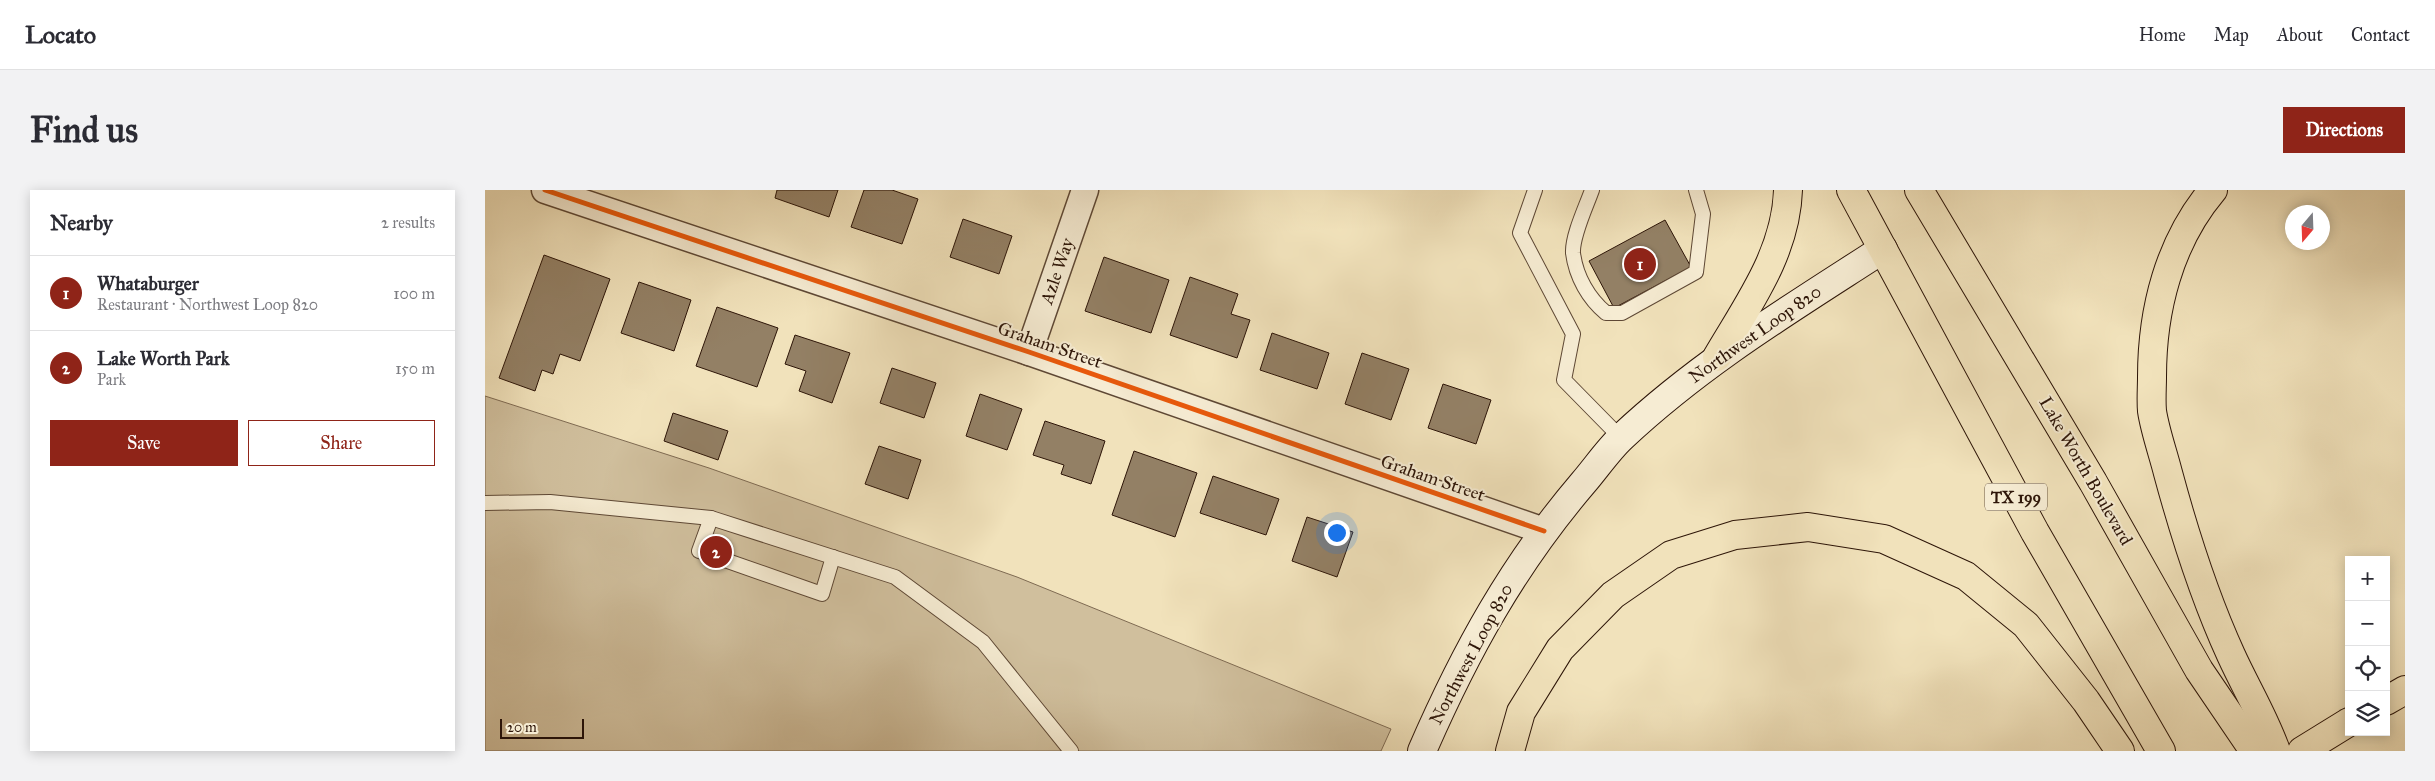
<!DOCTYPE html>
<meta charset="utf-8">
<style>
:root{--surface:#fff;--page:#f2f2f3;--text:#2b2b33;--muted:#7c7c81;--line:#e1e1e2;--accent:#8f2418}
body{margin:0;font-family:"IM FELL Great Primer",serif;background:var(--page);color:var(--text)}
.controls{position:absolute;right:15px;bottom:15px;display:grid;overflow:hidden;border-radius:0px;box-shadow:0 2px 12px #0003}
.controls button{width:45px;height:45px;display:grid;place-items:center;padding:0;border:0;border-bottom:1px solid var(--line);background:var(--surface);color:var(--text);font:25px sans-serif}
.compass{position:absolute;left:1800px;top:15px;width:45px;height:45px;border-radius:50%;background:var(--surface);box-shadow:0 2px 12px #0003;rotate:199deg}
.scale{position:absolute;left:15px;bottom:12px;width:84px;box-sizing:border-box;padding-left:5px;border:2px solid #2d1508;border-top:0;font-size:14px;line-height:18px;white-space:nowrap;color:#2d1508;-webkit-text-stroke:4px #f6ecd3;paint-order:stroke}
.you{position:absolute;left:851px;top:342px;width:18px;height:18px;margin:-12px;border:4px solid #fff;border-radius:50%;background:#1a73e8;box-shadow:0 0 0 8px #1a73e833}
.badge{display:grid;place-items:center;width:32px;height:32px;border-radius:50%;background:var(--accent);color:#fff;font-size:16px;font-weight:700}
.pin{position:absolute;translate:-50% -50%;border:2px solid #fff;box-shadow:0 1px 5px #0006}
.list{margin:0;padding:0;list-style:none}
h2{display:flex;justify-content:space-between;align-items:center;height:65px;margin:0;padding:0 20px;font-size:21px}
h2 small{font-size:16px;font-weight:400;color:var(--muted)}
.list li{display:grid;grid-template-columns:32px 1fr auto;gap:15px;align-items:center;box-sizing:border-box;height:75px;padding:0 20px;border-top:1px solid var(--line)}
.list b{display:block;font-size:19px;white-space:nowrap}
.list p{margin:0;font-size:16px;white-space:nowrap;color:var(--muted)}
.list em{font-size:16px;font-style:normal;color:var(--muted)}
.actions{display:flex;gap:10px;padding:15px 20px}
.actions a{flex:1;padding:11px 0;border:1px solid var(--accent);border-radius:0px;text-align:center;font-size:18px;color:var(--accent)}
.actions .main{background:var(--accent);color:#fff}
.icon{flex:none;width:28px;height:28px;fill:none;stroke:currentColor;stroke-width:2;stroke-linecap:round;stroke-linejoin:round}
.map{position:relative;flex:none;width:1920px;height:561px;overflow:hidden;border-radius:0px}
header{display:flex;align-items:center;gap:30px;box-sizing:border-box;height:70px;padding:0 25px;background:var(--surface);border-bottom:1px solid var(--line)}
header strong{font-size:24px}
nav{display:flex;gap:28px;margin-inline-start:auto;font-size:18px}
.intro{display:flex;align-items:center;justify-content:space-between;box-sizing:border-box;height:120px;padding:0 30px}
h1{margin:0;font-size:35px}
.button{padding:12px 22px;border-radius:0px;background:var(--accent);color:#fff;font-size:18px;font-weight:700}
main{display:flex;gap:30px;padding:0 30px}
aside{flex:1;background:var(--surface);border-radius:0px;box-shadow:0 2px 12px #0003}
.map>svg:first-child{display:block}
.green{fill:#d0bf9d;stroke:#7e6a52}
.building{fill:#938065;stroke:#2d1508}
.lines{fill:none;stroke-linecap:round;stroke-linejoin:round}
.service-casing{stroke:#5e4835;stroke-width:16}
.minor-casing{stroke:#5e4835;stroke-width:29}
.secondary-casing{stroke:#2d1508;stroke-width:30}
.primary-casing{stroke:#2d1508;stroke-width:30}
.motorway-casing{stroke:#2d1508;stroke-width:30}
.service{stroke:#f6ecd3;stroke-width:14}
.minor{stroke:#f6ecd3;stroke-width:26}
.secondary{stroke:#f6ecd3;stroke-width:28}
.primary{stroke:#f1e2bb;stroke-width:28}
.motorway{stroke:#f1e2bb;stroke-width:28}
.cycleway-casing{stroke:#f6ecd3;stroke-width:8}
.cycleway{stroke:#e8590c;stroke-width:5}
.labels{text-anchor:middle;stroke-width:4;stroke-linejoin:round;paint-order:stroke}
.shield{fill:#f6ecd3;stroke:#695645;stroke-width:1}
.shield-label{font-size:16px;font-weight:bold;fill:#2d1508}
.street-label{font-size:18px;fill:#2d1508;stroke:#f6ecd3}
</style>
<header>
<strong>Locato</strong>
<nav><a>Home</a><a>Map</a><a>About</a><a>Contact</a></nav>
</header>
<div class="intro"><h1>Find us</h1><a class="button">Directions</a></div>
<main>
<aside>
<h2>Nearby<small>2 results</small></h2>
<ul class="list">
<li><span class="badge">1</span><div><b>Whataburger</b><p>Restaurant · Northwest Loop 820</p></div><em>100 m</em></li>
<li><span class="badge">2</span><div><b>Lake Worth Park</b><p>Park</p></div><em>150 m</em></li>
</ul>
<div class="actions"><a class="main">Save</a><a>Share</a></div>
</aside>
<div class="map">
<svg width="1920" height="561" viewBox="0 0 1920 561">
<rect width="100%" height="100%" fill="#f1e2bb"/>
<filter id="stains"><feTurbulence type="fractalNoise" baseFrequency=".004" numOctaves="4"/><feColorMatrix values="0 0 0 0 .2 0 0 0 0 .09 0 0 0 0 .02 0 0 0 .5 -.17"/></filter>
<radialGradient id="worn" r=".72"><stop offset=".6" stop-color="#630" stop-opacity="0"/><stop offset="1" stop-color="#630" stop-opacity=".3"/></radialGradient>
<path class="green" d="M 0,206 L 224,278 L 532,387 L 906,539 L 896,561 L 0,561 Z"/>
<g class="building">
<path d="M 292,0 L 353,0 L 344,27 L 290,8 Z"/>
<path d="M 379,0 L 407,0 L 433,9 L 417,54 L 366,37 Z"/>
<path d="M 478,29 L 527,46 L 514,84 L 465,67 Z"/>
<path d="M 1180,30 L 1206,77 L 1129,118 L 1104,71 Z"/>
<path d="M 59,65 L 125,89 L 95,171 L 75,164 L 68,184 L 57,180 L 50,201 L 14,188 Z"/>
<path d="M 619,67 L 684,90 L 666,143 L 600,121 Z"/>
<path d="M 705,87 L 753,104 L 746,124 L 765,130 L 752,168 L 685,145 Z"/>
<path d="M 154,92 L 206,110 L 189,161 L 136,143 Z"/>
<path d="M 232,117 L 293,138 L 272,197 L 211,176 Z"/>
<path d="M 787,143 L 844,163 L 832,199 L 775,180 Z"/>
<path d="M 310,145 L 365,163 L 347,213 L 314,201 L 321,181 L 300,174 Z"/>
<path d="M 877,163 L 924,179 L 906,230 L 860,214 Z"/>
<path d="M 407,178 L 451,193 L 439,228 L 395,213 Z"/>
<path d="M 958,194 L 1006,210 L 991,254 L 943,238 Z"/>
<path d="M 495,204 L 537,219 L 522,260 L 481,246 Z"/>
<path d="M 188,223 L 243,241 L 233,270 L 179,251 Z"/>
<path d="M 560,231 L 620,251 L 606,294 L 576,284 L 579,275 L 548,265 Z"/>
<path d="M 394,256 L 436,270 L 423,309 L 380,294 Z"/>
<path d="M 649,261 L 712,283 L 690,347 L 627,325 Z"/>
<path d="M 728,286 L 794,309 L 781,345 L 715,323 Z"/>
<path d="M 822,327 L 868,342 L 852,387 L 807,371 Z"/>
</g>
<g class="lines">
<defs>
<g id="service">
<path d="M 1050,0 L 1035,43 L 1088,144 L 1079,190 L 1136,248"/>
<path d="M 1107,0 C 1101,17 1087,46 1088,63 C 1091,87 1104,109 1121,123 L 1137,123 L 1211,82 L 1218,24 L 1211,0"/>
<path d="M 0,313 L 65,312 L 226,328 L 410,387 L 498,452 L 586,561"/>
<path d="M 226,328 L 214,361 L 337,404 L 348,367"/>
</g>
<g id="minor">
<path d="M 60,0 L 544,162 L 1059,341"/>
<path d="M 544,162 L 600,0"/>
</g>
<path id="secondary" d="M 937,561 C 980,462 1028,375 1098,293 C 1111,278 1123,260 1137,247 C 1217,172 1307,118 1398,59"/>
<g id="primary">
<path d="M 1366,0 L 1550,342 L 1676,561"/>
<path d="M 1434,0 L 1608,292 L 1714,480 L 1769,561"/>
<path d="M 1232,167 C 1263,114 1301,63 1303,0"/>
</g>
<g id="motorway">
<path d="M 1728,0 C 1684,52 1667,120 1667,187 C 1667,198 1666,210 1667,221 C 1670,241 1678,263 1683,283 C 1700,346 1719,406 1746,465 C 1761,498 1779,527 1791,561"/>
<path d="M 1901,511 L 1920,500"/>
<path d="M 1025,561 L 1036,522 L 1075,459 L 1128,405 L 1186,365 L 1250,345 L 1323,337 L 1399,349 L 1481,386 L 1541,435 L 1601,511 L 1635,561"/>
<path d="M 1817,561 L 1864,532"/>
</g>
</defs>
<use href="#service" class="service-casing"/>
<use href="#minor" class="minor-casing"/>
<use href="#secondary" class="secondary-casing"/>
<use href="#primary" class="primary-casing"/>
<use href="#motorway" class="motorway-casing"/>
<use href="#service" class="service"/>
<use href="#minor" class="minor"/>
<use href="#secondary" class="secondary"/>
<use href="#primary" class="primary"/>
<use href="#motorway" class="motorway"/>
<defs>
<path id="cycleway" d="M 60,0 L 544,162 L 1059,341"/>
</defs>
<use href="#cycleway" class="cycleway-casing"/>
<use href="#cycleway" class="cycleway"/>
</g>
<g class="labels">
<rect class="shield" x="1500" y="293.5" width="62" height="27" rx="4"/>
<g class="shield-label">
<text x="1531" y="313">TX 199</text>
</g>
<g class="street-label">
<text transform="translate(572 81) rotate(-71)" y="6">Azle Way</text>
<text transform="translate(1270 144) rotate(-35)" y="6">Northwest Loop 820</text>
<text transform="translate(565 155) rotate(19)" y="6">Graham Street</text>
<text transform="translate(1601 281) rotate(60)" y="6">Lake Worth Boulevard</text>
<text transform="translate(948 288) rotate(19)" y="6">Graham Street</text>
<text transform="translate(986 464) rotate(-62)" y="6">Northwest Loop 820</text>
</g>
</g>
<rect width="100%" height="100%" filter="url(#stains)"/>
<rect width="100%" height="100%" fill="url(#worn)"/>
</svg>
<div class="controls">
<button>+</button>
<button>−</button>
<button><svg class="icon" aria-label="locate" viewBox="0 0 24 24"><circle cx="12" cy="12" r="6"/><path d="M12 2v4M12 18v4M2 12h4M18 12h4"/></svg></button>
<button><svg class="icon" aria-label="layers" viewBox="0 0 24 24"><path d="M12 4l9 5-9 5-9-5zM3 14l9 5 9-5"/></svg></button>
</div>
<svg class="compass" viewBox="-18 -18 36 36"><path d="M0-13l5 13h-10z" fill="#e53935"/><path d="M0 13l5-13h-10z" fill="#7c7c81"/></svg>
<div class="scale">20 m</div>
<div class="you"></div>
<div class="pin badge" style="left:1155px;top:74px">1</div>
<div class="pin badge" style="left:231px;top:362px">2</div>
</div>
</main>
